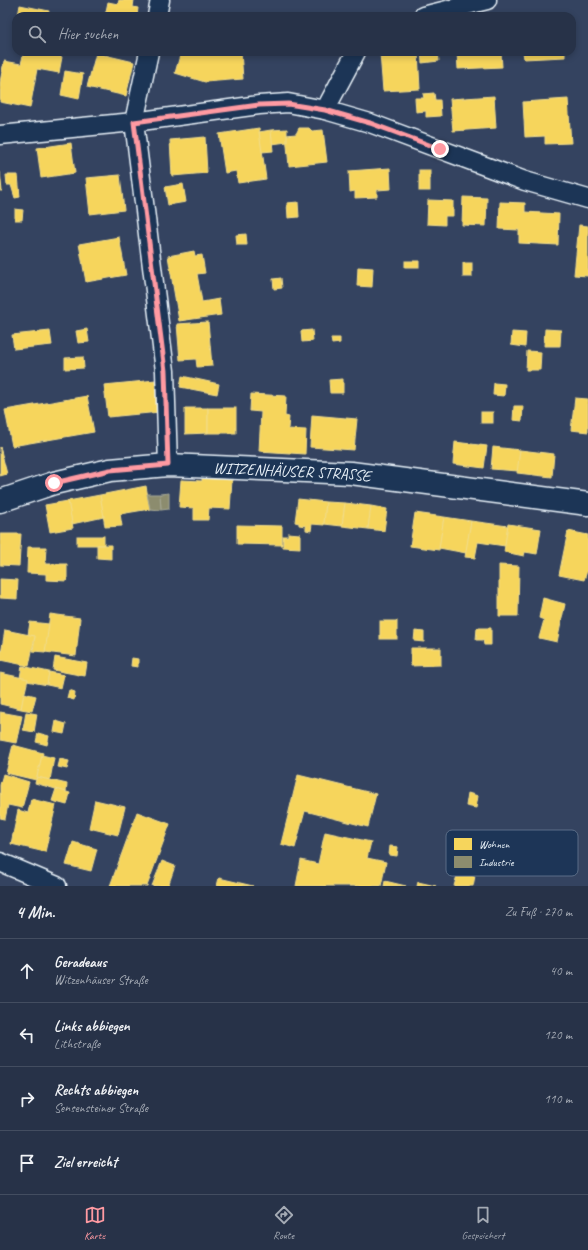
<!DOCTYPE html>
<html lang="de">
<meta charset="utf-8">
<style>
:root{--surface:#273248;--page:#2f3a4f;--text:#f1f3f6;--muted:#a4aab4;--line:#434d60;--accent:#ff9aa2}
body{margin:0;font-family:Caveat,sans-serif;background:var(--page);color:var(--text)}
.stop{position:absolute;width:12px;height:12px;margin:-9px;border:3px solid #ff9aa2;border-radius:50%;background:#fff}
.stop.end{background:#ff9aa2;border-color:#fff;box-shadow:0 1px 4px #0008}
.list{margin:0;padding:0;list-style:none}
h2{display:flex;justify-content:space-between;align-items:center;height:52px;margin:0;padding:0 16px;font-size:17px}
h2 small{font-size:13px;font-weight:400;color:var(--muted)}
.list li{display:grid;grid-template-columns:26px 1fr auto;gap:12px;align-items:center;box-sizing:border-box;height:64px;padding:0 16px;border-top:1px solid var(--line)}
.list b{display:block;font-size:15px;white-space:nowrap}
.list p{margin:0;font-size:13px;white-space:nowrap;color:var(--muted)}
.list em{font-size:13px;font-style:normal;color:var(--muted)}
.icon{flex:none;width:22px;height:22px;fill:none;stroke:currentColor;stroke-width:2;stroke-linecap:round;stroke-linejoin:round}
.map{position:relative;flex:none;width:588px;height:886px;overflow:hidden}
.search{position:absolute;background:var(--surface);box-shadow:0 2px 6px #0003;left:12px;right:12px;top:12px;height:44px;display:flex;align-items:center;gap:10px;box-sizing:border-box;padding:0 14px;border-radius:12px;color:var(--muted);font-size:15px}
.sheet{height:308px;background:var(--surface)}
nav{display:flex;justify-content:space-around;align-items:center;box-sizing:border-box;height:56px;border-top:1px solid var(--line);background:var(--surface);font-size:11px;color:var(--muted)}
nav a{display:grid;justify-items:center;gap:2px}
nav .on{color:var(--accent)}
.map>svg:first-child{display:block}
.homes{fill:#f6d55c;stroke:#f2dd8b}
.industry{fill:#8c8c6e;stroke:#a8aa97}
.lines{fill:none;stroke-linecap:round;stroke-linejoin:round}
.minor-casing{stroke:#e8f1f8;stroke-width:21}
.major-casing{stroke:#e8f1f8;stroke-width:25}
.minor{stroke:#1d3557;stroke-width:18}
.major{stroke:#1d3557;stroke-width:22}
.route{stroke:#ff9aa2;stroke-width:5}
.labels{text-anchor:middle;stroke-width:4;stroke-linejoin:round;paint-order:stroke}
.street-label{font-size:16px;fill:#e8f1f8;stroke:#1d3557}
.key{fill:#1d3557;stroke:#5a6d87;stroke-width:1}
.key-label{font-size:11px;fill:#e8f1f8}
</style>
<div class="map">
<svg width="588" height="886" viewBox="0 0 588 886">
<rect width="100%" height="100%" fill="#344360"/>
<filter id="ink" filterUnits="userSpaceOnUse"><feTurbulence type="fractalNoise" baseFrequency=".025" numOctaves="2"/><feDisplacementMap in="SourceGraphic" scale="8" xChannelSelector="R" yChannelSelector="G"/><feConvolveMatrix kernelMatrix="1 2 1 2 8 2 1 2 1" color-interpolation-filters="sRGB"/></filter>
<g filter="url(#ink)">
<g class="homes">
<path d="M 119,0 L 134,0 L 133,7 L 138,8 L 137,16 L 105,16 L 108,2 L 118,4 Z"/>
<path d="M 20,5 L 49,11 L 48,16 L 18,16 Z"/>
<path d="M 24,52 L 34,52 L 62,57 L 59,73 L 37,69 L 30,108 L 0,102 L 0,82 L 4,61 L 21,64 Z"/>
<path d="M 181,52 L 241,52 L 243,79 L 205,82 L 175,73 Z"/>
<path d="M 418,52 L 420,89 L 383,91 L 380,53 Z"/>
<path d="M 421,52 L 438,52 L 439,61 L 422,63 Z"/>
<path d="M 457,52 L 501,52 L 502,67 L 458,69 Z"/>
<path d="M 523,52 L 565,52 L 565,57 L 524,59 Z"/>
<path d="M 96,53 L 134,62 L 126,96 L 87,87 Z"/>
<path d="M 65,71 L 83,74 L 79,99 L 61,95 Z"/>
<path d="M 434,93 L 435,100 L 440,100 L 441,116 L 426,117 L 426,111 L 416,112 L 415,98 L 424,98 L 423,94 Z"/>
<path d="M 494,96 L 496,128 L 453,131 L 450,99 Z"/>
<path d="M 568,99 L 571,143 L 545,144 L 545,136 L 525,137 L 523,102 Z"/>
<path d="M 259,128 L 266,179 L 238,183 L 236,171 L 225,173 L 219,134 Z"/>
<path d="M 299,128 L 309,128 L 312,131 L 323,130 L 327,162 L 289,166 L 286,135 L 296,134 Z"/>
<path d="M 287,129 L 287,142 L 272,144 L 271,130 Z"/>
<path d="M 271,130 L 273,151 L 262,152 L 259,132 Z"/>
<path d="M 205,137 L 207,173 L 172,176 L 170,140 Z"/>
<path d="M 71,143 L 75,173 L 41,178 L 37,148 Z"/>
<path d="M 390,168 L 391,189 L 377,190 L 377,197 L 355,198 L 355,191 L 350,192 L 349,171 Z"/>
<rect x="419" y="170" width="11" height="21"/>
<path d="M 0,172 L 2,191 L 0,191 Z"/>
<path d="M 6,175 L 18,175 L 20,197 L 15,198 L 11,185 L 7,185 Z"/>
<path d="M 120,175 L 124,210 L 90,214 L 86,178 Z"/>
<path d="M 183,184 L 186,202 L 168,205 L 165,187 Z"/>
<path d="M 463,197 L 487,198 L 486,226 L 462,225 Z"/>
<path d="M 428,200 L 453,201 L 453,216 L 445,216 L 445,225 L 427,224 Z"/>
<path d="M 298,202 L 299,217 L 288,218 L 287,203 Z"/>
<path d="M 500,202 L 525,203 L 525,212 L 559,214 L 558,245 L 519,243 L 519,230 L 499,229 Z"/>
<path d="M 15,209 L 23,210 L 22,220 L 15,220 Z"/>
<path d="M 579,225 L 588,226 L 588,276 L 574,275 Z"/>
<path d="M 246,234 L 247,245 L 237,245 L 236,235 Z"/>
<path d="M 119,237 L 126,275 L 86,282 L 79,244 Z"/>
<path d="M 194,251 L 195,256 L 202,255 L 205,273 L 197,274 L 202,302 L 219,299 L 221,315 L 179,321 L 168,256 Z"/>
<rect x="405" y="261" width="14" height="6"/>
<rect x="463" y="263" width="9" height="14"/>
<path d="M 358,267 L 373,268 L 372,287 L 357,286 Z"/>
<path d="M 281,278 L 282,288 L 274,289 L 273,279 Z"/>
<path d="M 208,322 L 212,366 L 197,367 L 196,359 L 180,360 L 177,324 Z"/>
<path d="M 87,329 L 89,342 L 78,343 L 76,331 Z"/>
<path d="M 545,329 L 561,330 L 560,346 L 544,346 Z"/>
<path d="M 312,330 L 313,341 L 302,342 L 301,331 Z"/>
<path d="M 50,331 L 52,345 L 14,349 L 12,335 Z"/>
<path d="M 512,332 L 526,333 L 525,347 L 511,345 Z"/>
<path d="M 331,338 L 340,338 L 340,343 L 332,344 Z"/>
<path d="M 527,351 L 541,352 L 540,370 L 526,370 Z"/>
<path d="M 83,357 L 84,368 L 65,369 L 65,358 Z"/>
<path d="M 182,376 L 219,384 L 217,394 L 180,387 Z"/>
<path d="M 343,379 L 343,393 L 330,393 L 329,380 Z"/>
<path d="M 156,380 L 160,412 L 108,417 L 104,385 Z"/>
<path d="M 494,383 L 505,384 L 504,396 L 493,395 Z"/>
<path d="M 251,394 L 286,396 L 285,416 L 289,417 L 288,429 L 306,430 L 305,454 L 259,451 L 261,412 L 250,411 Z"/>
<path d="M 87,396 L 94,432 L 12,446 L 5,410 Z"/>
<path d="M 575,398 L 588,399 L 588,432 L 571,430 Z"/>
<path d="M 514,406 L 523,406 L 522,421 L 513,420 Z"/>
<path d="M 185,408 L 208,408 L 208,433 L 185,434 Z"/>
<rect x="208" y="408" width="28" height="25"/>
<rect x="481" y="412" width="12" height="11"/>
<path d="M 312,415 L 357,419 L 354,450 L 310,447 Z"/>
<path d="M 455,442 L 487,446 L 484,468 L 453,464 Z"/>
<path d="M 0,447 L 7,474 L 0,476 Z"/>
<path d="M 493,447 L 520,450 L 518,471 L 491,469 Z"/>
<path d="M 520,450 L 554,454 L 552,477 L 517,473 Z"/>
<path d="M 202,478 L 232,480 L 230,509 L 209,508 L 208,520 L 194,520 L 194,508 L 179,507 L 181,480 L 202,481 Z"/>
<path d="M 146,486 L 150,509 L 120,514 L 122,526 L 105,527 L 100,495 Z"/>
<path d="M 100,495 L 104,517 L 72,524 L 68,501 Z"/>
<path d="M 298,499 L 326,502 L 324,525 L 312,524 L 311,531 L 306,530 L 306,526 L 299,525 L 299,523 L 295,522 Z"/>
<path d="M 68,501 L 73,528 L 50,532 L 45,505 Z"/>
<path d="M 326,502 L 345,503 L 342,526 L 324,524 Z"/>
<path d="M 345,503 L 371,506 L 368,529 L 342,526 Z"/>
<path d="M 371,506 L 387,509 L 384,531 L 368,529 Z"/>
<path d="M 415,513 L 444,517 L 439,550 L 410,546 Z"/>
<path d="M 444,517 L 471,521 L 466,553 L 439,548 Z"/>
<path d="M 471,521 L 508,526 L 505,546 L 478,542 L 475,558 L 465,557 Z"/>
<path d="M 508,524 L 541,529 L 537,554 L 525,552 L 524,556 L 504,552 Z"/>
<path d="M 237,525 L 282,526 L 282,545 L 237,544 Z"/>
<path d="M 568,531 L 588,535 L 588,568 L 584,580 L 559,575 Z"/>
<path d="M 288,533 L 300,534 L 300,548 L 283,547 L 283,536 L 288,536 Z"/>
<path d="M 0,534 L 21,534 L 19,566 L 0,565 Z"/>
<rect x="77" y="536" width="27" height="9"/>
<path d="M 97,545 L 111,545 L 111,559 L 97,558 Z"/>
<path d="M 28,547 L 46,547 L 45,564 L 67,564 L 67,581 L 46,580 L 46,574 L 27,573 Z"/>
<path d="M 499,565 L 519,566 L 518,616 L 499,616 Z"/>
<path d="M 0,579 L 18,580 L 17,599 L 0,598 Z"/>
<path d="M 543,598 L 565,604 L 557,642 L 539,638 L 544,620 L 539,618 Z"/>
<path d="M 50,614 L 80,618 L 76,656 L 45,652 Z"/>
<rect x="380" y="621" width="17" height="18"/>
<path d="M 30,622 L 49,624 L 45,652 L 33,651 L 35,636 L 28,635 Z"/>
<path d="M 477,628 L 491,628 L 491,645 L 484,645 L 483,640 L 476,640 Z"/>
<path d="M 5,630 L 35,636 L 29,666 L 0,660 Z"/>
<path d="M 415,631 L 424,632 L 424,642 L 414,641 Z"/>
<path d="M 411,648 L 441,648 L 441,665 L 411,666 Z"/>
<path d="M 55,657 L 87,663 L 85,676 L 53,670 Z"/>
<path d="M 132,658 L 138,659 L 138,667 L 131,666 Z"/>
<path d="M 22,666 L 49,672 L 47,685 L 27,681 L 28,679 L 20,678 Z"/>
<path d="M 49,672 L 64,675 L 61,688 L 47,685 Z"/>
<path d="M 0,673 L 28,679 L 21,709 L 0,704 Z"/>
<path d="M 69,690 L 75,692 L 74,700 L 67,698 Z"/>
<path d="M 24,693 L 36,696 L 32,711 L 21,709 Z"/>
<path d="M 0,712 L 22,716 L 16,743 L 0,740 Z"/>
<path d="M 26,712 L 37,714 L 34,732 L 23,730 Z"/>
<path d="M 56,721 L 66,724 L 64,734 L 54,732 Z"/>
<path d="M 38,733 L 49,736 L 47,745 L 36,742 Z"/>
<path d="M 13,745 L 43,753 L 36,780 L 6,773 Z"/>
<path d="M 42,755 L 54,758 L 50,780 L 37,777 Z"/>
<path d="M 60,759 L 69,761 L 67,769 L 58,767 Z"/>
<path d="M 3,774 L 29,782 L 22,808 L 8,805 L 5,819 L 0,818 L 0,785 Z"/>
<path d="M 298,775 L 376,794 L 368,827 L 305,811 L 295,848 L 281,844 Z"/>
<path d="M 37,777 L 67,784 L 66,792 L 35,783 Z"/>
<path d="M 56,789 L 70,793 L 67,805 L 52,801 Z"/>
<path d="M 468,793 L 478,796 L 476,808 L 466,806 Z"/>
<path d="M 31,799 L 56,805 L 45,852 L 11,844 L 18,810 L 28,813 Z"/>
<path d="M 95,800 L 125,807 L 118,835 L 89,828 Z"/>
<path d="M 137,812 L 170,824 L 147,886 L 110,886 Z"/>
<path d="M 325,832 L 371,842 L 367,858 L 386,862 L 381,886 L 296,886 L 301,860 L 318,864 Z"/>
<path d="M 73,842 L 97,849 L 91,871 L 66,865 Z"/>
<path d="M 390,846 L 398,847 L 397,856 L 389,855 Z"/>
<path d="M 162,861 L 175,866 L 168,886 L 152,886 Z"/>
<path d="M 458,872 L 475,876 L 473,886 L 454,886 Z"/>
<path d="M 219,878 L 253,886 L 217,886 Z"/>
<path d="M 385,881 L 406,886 L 384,886 Z"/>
<path d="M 418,882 L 436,886 L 417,886 Z"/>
</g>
<g class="industry">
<path d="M 169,493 L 169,509 L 161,510 L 160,494 Z"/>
<path d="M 147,494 L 160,494 L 161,510 L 150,509 Z"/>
</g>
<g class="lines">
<defs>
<g id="minor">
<path d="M 157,16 L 160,0"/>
<path d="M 423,16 L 487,0"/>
<path d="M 149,52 L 134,122 L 165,371 L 168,465"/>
<path d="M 325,110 L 356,52"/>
<path d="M 0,135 L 134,122 L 259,105 L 288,103 L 325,110 L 370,123 L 525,181 L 588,199"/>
<path d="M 0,862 L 57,886"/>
</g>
<g id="major">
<path id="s1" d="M 0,501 L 54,483 L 110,470 L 168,465 L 351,473 L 588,504"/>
</g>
</defs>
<use href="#minor" class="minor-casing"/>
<use href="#major" class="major-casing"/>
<use href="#minor" class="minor"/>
<use href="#major" class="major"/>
</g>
</g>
<g class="lines" filter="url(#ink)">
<path class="route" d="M 54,483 L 110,470 L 168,465 L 165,371 L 134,122 L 259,105 L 288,104 L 325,110 L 370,123 L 440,149"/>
</g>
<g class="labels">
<g class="street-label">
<text dy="6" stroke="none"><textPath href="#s1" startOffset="297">WITZENHÄUSER STRASSE</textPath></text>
</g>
</g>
<rect x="446" y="830" width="132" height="46" rx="6" class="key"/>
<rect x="454" y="838" width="18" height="12" fill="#f6d55c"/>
<rect x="454" y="856" width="18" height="12" fill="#8c8c6e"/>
<g class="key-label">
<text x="479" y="848">Wohnen</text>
<text x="479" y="866">Industrie</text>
</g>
</svg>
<div class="stop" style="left:54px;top:483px"></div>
<div class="stop end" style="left:440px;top:149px"></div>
<div class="search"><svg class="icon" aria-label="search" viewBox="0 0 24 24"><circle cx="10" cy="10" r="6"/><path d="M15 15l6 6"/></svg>Hier suchen</div>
</div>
<section class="sheet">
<h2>4 Min.<small>Zu Fuß · 270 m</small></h2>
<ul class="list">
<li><svg class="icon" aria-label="ahead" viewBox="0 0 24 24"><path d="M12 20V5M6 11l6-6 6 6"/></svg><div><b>Geradeaus</b><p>Witzenhäuser Straße</p></div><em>40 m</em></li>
<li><svg class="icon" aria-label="left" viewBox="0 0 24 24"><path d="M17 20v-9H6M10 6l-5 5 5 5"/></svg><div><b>Links abbiegen</b><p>Lithstraße</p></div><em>120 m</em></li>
<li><svg class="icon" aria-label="right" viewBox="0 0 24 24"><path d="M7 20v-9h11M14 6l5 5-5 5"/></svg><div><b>Rechts abbiegen</b><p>Sensensteiner Straße</p></div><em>110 m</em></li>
<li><svg class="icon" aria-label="arrive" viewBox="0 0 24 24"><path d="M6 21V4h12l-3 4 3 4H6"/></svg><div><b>Ziel erreicht</b></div></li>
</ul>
</section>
<nav>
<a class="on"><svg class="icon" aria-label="map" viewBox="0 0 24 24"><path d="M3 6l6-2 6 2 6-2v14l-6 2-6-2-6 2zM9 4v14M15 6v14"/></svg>Karte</a>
<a><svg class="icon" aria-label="directions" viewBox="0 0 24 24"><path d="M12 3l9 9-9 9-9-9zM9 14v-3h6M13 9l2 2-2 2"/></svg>Route</a>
<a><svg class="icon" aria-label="saved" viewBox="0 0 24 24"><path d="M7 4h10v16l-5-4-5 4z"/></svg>Gespeichert</a>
</nav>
